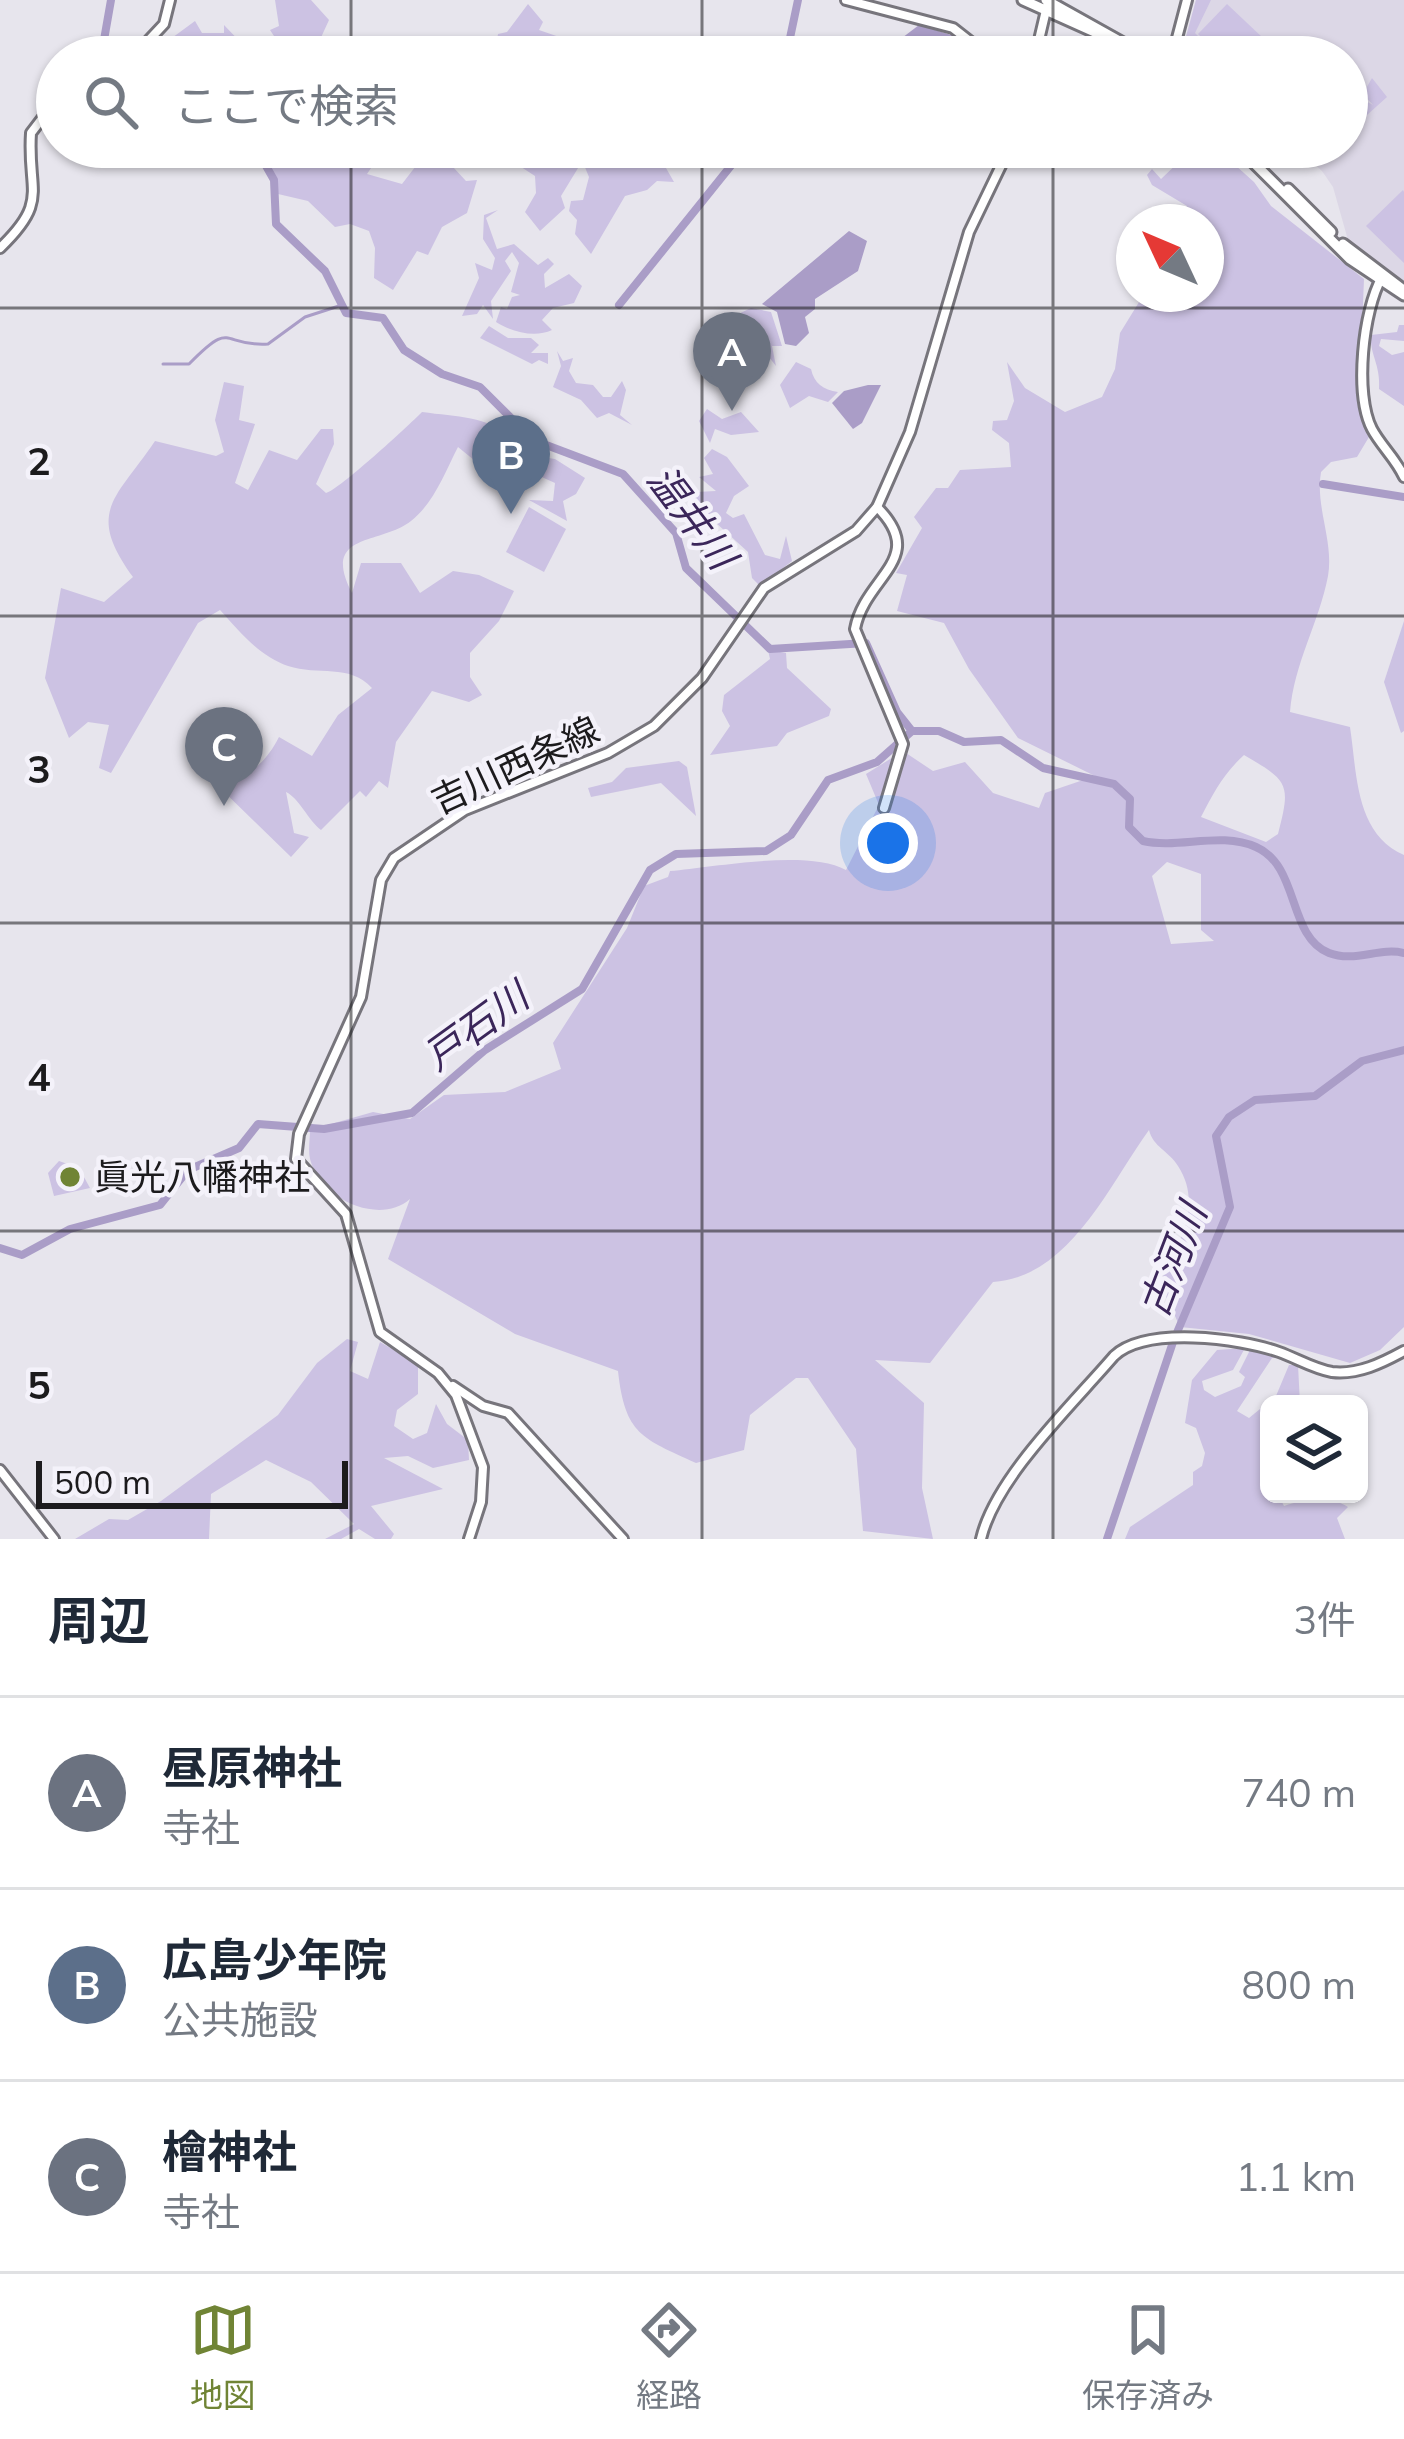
<!DOCTYPE html>
<html lang="ja">
<meta charset="utf-8">
<style>
:root{--surface:#fff;--page:#f6f6f7;--text:#1f2937;--muted:#747a83;--line:#e0e1e3;--accent:#708435}
body{margin:0;font-family:Mulish,"Noto Sans JP",sans-serif;background:var(--page);color:var(--text)}
.controls{position:absolute;right:36px;bottom:36px;display:grid;overflow:hidden;border-radius:18px;box-shadow:0 3px 9px #0004}
.controls button{width:108px;height:108px;display:grid;place-items:center;padding:0;border:0;border-bottom:3px solid var(--line);background:var(--surface);color:var(--text);font:60px sans-serif}
.compass{position:absolute;left:1116px;top:204px;width:108px;height:108px;border-radius:50%;background:var(--surface);box-shadow:0 3px 9px #0004;rotate:314deg}
.scale{position:absolute;left:36px;bottom:30px;width:312px;box-sizing:border-box;padding-left:12px;border:6px solid #1c1b1d;border-top:0;font-size:33px;line-height:42px;white-space:nowrap;color:#1c1b1d;-webkit-text-stroke:9px #f4f2fa;paint-order:stroke}
.you{position:absolute;left:888px;top:843px;width:42px;height:42px;margin:-30px;border:9px solid #fff;border-radius:50%;background:#1a73e8;box-shadow:0 0 0 18px #1a73e833}
.badge{display:grid;place-items:center;width:78px;height:78px;border-radius:50%;background:var(--accent);color:#fff;font-size:39px;font-weight:700}
.pin{position:absolute;translate:-50% -99px;filter:drop-shadow(0 3px 6px #0008)}
.pin::after{content:'';position:absolute;top:63px;width:42px;height:36px;background:inherit;clip-path:polygon(0 0,100% 0,50% 100%)}
.list{margin:0;padding:0;list-style:none}
h2{display:flex;justify-content:space-between;align-items:center;height:156px;margin:0;padding:0 48px;font-size:51px}
h2 small{font-size:39px;font-weight:400;color:var(--muted)}
.list li{display:grid;grid-template-columns:78px 1fr auto;gap:36px;align-items:center;box-sizing:border-box;height:192px;padding:0 48px;border-top:3px solid var(--line)}
.list b{display:block;font-size:45px;white-space:nowrap}
.list p{margin:0;font-size:39px;white-space:nowrap;color:var(--muted)}
.list em{font-size:39px;font-style:normal;color:var(--muted)}
.icon{flex:none;width:66px;height:66px;fill:none;stroke:currentColor;stroke-width:2;stroke-linecap:round;stroke-linejoin:round}
.map{position:relative;flex:none;width:1404px;height:1539px;overflow:hidden}
.search{position:absolute;background:var(--surface);box-shadow:0 3px 9px #0004;left:36px;right:36px;top:36px;height:132px;display:flex;align-items:center;gap:30px;box-sizing:border-box;padding:0 42px;border-radius:66px;color:var(--muted);font-size:45px}
.sheet{height:732px;background:var(--surface)}
nav{display:flex;justify-content:space-around;align-items:center;box-sizing:border-box;height:168px;border-top:3px solid var(--line);background:var(--surface);font-size:33px;color:var(--muted)}
nav a{display:grid;justify-items:center;gap:6px}
nav .on{color:var(--accent)}
.map>svg:first-child{display:block}
.built{fill:#dcd7e6}
.green{fill:#ccc2e3;fill-rule:evenodd}
.water{fill:#aa9dc7}
.lines{fill:none;stroke-linecap:round;stroke-linejoin:round}
.stream{stroke:#aa9dc7;stroke-width:3}
.river{stroke:#aa9dc7;stroke-width:8}
.secondary-casing{stroke:#77757c;stroke-width:14}
.primary-casing{stroke:#77757c;stroke-width:15}
.secondary{stroke:#fff;stroke-width:8}
.primary{stroke:#fff;stroke-width:9}
.grid{fill:none;stroke:#1c1b1d;stroke-width:3;stroke-opacity:0.55}
.poi-dot{fill:#708435;stroke:#f4f2fa;stroke-width:4.5}
.labels{text-anchor:middle;stroke-width:9;stroke-linejoin:round;paint-order:stroke}
.street-label{font-size:36px;fill:#1c1b1d;stroke:#f4f2fa}
.poi-label{font-size:36px;fill:#1c1b1d;stroke:#f4f2fa;text-anchor:start}
.water-label{font-size:39px;font-style:italic;fill:#3b265a;stroke:#f4f2fa}
.grid-label{font-size:39px;text-anchor:middle;font-weight:bold;fill:#1c1b1d;stroke:#f4f2fa;stroke-width:9;stroke-linejoin:round;paint-order:stroke}
</style>
<div class="map">
<svg width="1404" height="1539" viewBox="0 0 1404 1539">
<rect width="100%" height="100%" fill="#e7e5ed"/>
<path class="built" d="M 1196,0 L 1404,0 L 1404,281 L 1348,240 L 1333,187 L 1322,171 L 1310,160 L 1258,147 L 1347,147 L 1347,57 L 1193,57 L 1184,44 Z"/>
<g class="green">
<path d="M 275,0 L 311,0 L 329,20 L 318,44 L 326,45 L 317,57 L 289,57 L 289,46 L 284,51 L 270,30 L 279,26 Z"/>
<path d="M 1196,0 L 1211,0 L 1195,33 L 1219,57 L 1193,57 L 1184,44 Z"/>
<path d="M 528,4 L 543,22 L 539,30 L 565,39 L 567,47 L 601,57 L 539,57 L 512,38 L 502,51 L 496,45 L 498,34 L 507,32 Z"/>
<path d="M 1227,4 L 1283,57 L 1222,57 L 1198,34 Z"/>
<path d="M 195,21 L 202,33 L 224,33 L 224,25 L 246,48 L 248,57 L 224,57 L 222,47 L 216,48 L 217,57 L 146,57 Z"/>
<path d="M 1372,78 L 1387,97 L 1347,133 L 1347,103 L 1355,95 L 1373,105 L 1363,94 Z"/>
<path d="M 261,147 L 349,147 L 373,165 L 367,174 L 402,184 L 422,158 L 421,147 L 451,147 L 453,167 L 466,181 L 477,180 L 467,213 L 442,227 L 428,255 L 417,251 L 393,290 L 374,278 L 375,248 L 369,231 L 350,224 L 335,227 L 308,201 L 278,194 Z"/>
<path d="M 489,147 L 555,147 L 586,155 L 561,196 L 565,208 L 540,231 L 525,212 L 536,193 L 535,176 L 515,163 L 487,162 Z"/>
<path d="M 574,147 L 654,147 L 674,182 L 657,181 L 647,190 L 625,196 L 591,254 L 575,234 L 577,220 L 569,211 L 571,201 L 583,200 L 589,177 L 584,165 L 601,155 Z"/>
<path d="M 1215,147 L 1254,182 L 1271,206 L 1364,279 L 1359,401 L 1369,437 L 1357,457 L 1331,462 L 1321,472 C 1315,507 1334,541 1328,576 C 1319,623 1294,663 1290,712 L 1350,727 C 1357,773 1355,834 1404,855 L 1404,1327 L 1380,1350 L 1350,1363 L 1249,1334 L 1180,1327 L 1160,1283 C 1177,1245 1204,1206 1178,1166 C 1169,1151 1153,1147 1149,1130 C 1108,1187 1069,1277 993,1282 L 930,1363 L 875,1360 L 924,1403 L 922,1488 L 933,1539 L 863,1531 L 856,1449 L 808,1378 L 796,1378 L 750,1415 L 744,1450 L 696,1463 C 642,1438 625,1435 618,1371 L 515,1334 L 388,1259 L 410,1199 C 379,1226 320,1199 310,1159 C 308,1150 310,1139 310,1130 L 373,1112 L 410,1119 L 444,1095 L 505,1092 L 561,1069 L 553,1043 L 627,928 L 644,886 L 668,877 L 670,871 C 715,867 808,849 846,870 L 879,805 L 866,774 L 903,751 L 933,771 L 965,762 L 993,793 L 1039,808 L 1045,793 L 1095,776 L 1018,738 L 969,669 L 944,623 L 897,611 L 907,575 L 896,573 L 922,528 L 914,517 L 936,488 L 948,488 L 960,470 L 1011,467 L 1009,443 L 992,430 L 993,421 L 1007,420 L 1014,401 L 1007,362 L 1025,388 L 1065,412 L 1102,397 L 1115,369 L 1120,333 L 1144,294 L 1206,294 L 1206,222 L 1180,222 L 1187,206 L 1152,185 L 1147,175 L 1152,169 L 1161,179 L 1184,157 L 1180,153 ZM 1244,755 C 1289,781 1291,784 1278,834 L 1266,842 L 1201,817 C 1213,794 1223,774 1244,755 ZM 1167,862 L 1201,874 L 1201,930 L 1214,941 L 1171,944 L 1152,876 Z"/>
<path d="M 1403,190 L 1404,192 L 1404,263 L 1366,226 Z"/>
<path d="M 498,210 L 486,218 L 497,249 L 514,244 L 538,265 L 548,258 L 554,264 L 544,274 L 545,288 L 569,274 L 582,286 L 574,303 L 553,308 L 542,320 L 552,330 C 535,338 512,332 496,322 L 501,307 L 507,309 L 512,297 L 520,295 L 511,292 L 519,263 L 512,252 L 505,261 L 511,271 L 491,301 L 493,319 L 483,305 L 477,314 L 462,316 L 479,278 L 475,263 L 492,270 L 495,258 L 483,239 L 484,215 Z"/>
<path d="M 751,308 L 771,312 L 782,346 L 772,346 L 776,366 L 736,315 Z"/>
<path d="M 1399,325 L 1404,325 L 1404,341 L 1381,339 L 1379,346 L 1392,355 L 1404,352 L 1404,406 L 1379,389 C 1381,365 1369,353 1371,335 L 1397,332 Z"/>
<path d="M 489,326 L 508,338 L 531,338 L 539,345 L 531,353 L 548,353 L 548,364 L 539,360 L 532,364 L 480,338 Z"/>
<path d="M 557,351 L 563,361 L 573,358 L 569,371 L 576,383 L 593,385 L 603,397 L 611,397 L 622,381 L 626,390 L 620,415 L 632,425 L 609,413 L 597,418 L 581,400 L 553,387 L 561,366 Z"/>
<path d="M 796,362 L 811,369 C 814,383 823,390 838,392 L 828,402 L 809,396 L 790,408 L 780,385 Z"/>
<path d="M 224,382 L 244,386 L 239,420 L 255,424 L 235,483 L 248,490 L 269,450 L 297,460 L 321,429 L 333,429 L 334,444 L 316,484 L 326,493 C 339,490 408,426 422,412 C 464,418 500,415 522,454 L 555,459 L 585,478 L 576,494 L 563,501 L 567,521 L 529,500 L 553,501 L 555,483 L 517,466 L 509,478 L 485,469 L 458,447 C 445,472 434,503 411,521 C 381,545 320,532 352,593 L 361,563 L 401,563 L 420,593 L 453,571 L 479,575 L 514,591 L 499,621 L 470,653 L 470,677 L 482,695 L 469,702 L 432,691 L 396,742 L 388,788 L 379,781 L 366,797 L 360,791 L 321,830 C 308,820 299,798 286,792 L 294,833 L 309,837 L 291,857 L 218,786 C 248,776 264,766 279,737 L 312,756 L 338,715 L 372,688 C 349,663 318,676 288,666 C 259,656 240,632 220,610 L 198,623 L 111,773 L 99,768 L 109,725 L 88,722 L 69,738 L 45,678 L 61,588 L 104,602 L 133,577 C 85,511 116,499 155,441 L 216,456 L 224,452 L 215,420 Z"/>
<path d="M 707,409 L 722,419 L 741,412 L 759,432 L 731,435 L 715,429 L 710,443 L 699,421 Z"/>
<path d="M 712,449 L 727,457 L 749,486 L 734,496 L 726,513 L 733,518 L 744,514 L 765,555 L 780,559 L 786,536 L 792,561 L 760,586 L 752,578 L 748,552 L 693,502 L 696,492 L 716,491 L 699,477 L 713,474 L 704,458 Z"/>
<path d="M 529,507 L 566,529 L 544,572 L 506,552 Z"/>
<path d="M 1404,621 L 1404,731 L 1401,733 L 1384,682 Z"/>
<path d="M 768,650 L 786,653 L 787,668 L 831,709 L 829,716 L 787,733 L 777,746 L 710,755 L 730,726 L 722,711 L 724,695 L 770,659 Z"/>
<path d="M 679,761 L 687,767 L 696,816 L 661,783 L 591,797 L 588,788 L 612,782 L 626,768 Z"/>
<path d="M 59,1161 L 79,1168 L 90,1188 L 54,1196 L 48,1173 Z"/>
<path d="M 347,1339 L 358,1342 L 350,1371 L 368,1379 L 380,1342 L 418,1364 L 418,1394 L 397,1410 L 394,1426 L 413,1439 L 427,1433 L 436,1404 L 447,1424 L 468,1440 L 469,1460 L 433,1468 L 408,1456 L 384,1458 L 443,1489 L 371,1506 L 394,1534 L 391,1539 L 375,1539 L 359,1529 L 341,1539 L 325,1539 L 354,1524 L 311,1482 L 266,1460 L 211,1494 L 209,1539 L 75,1539 L 109,1519 L 128,1520 L 161,1501 L 278,1415 L 317,1363 Z"/>
<path d="M 1245,1348 L 1233,1370 L 1202,1381 L 1204,1390 L 1215,1397 L 1241,1386 L 1245,1377 L 1239,1372 L 1250,1350 L 1287,1357 L 1272,1358 L 1237,1411 L 1249,1418 L 1276,1396 L 1289,1365 L 1298,1365 L 1300,1404 L 1269,1404 L 1269,1430 L 1260,1436 L 1269,1494 L 1278,1494 L 1284,1506 C 1306,1499 1329,1495 1348,1507 L 1337,1518 L 1345,1539 L 1125,1539 L 1130,1527 L 1193,1485 L 1193,1472 L 1202,1466 L 1205,1453 L 1196,1428 L 1185,1423 L 1192,1380 L 1217,1350 Z"/>
</g>
<g class="water">
<path d="M 919,25 L 961,38 L 983,57 L 877,57 Z"/>
<path d="M 849,231 L 867,241 L 858,271 L 815,299 L 815,309 L 805,317 L 809,333 L 796,346 L 785,344 L 777,312 L 762,304 Z"/>
<path d="M 868,385 L 881,385 L 862,423 L 853,429 L 832,403 L 844,391 Z"/>
</g>
<g class="lines">
<path class="stream" d="M 163,364 L 189,364 C 234,318 220,347 268,344 L 305,317 L 342,305"/>
<g class="river">
<path d="M 101,57 L 111,0"/>
<path d="M 786,57 L 798,0"/>
<path d="M 190,147 L 261,157 L 274,180 L 276,224 L 325,271 L 346,313 L 383,318 L 404,350 L 442,374 L 480,387 L 533,440 L 623,474 L 676,533 L 686,568 L 770,649 L 866,643 L 897,712 L 912,731"/>
<path d="M 619,305 L 746,147"/>
<path d="M 1323,484 L 1404,497"/>
<path d="M 912,731 L 939,731 L 964,742 L 1001,740 L 1043,768 L 1114,784 L 1130,799 L 1129,827 L 1143,841 C 1179,849 1221,831 1256,847 C 1300,866 1287,936 1329,953 C 1355,963 1379,947 1404,953"/>
<path d="M 0,1248 L 22,1255 L 70,1229 L 160,1205 L 188,1170 L 239,1148 L 258,1124 L 324,1129 L 412,1113 L 485,1050 L 582,989 L 650,870 L 676,854 L 766,851 L 791,835 L 828,780 L 877,762 L 912,731"/>
<path d="M 1107,1539 L 1173,1342 L 1230,1207 L 1216,1136 L 1229,1117 L 1255,1100 L 1315,1096 L 1362,1061 L 1404,1050"/>
</g>
<defs>
<g id="secondary">
<path d="M 846,0 L 953,28 L 990,57"/>
<path d="M 133,57 L 164,24 L 170,0"/>
<path d="M 1035,57 L 1047,6"/>
<path d="M 1172,57 L 1187,0"/>
<path d="M 1114,147 L 1150,156 L 1170,147"/>
<path d="M 0,248 C 50,200 27,192 31,133 L 57,99"/>
<path d="M 1382,277 C 1363,310 1354,394 1372,429 C 1381,446 1396,459 1404,477"/>
<path d="M 877,507 C 929,559 865,576 855,629 L 903,744 L 884,808"/>
<path d="M 453,1386 L 483,1406 L 508,1413 L 623,1539"/>
<path d="M 0,1470 L 54,1539"/>
<path d="M 469,1539 L 481,1502 L 483,1467 L 456,1395 L 438,1373 L 380,1332 L 346,1214 L 296,1159 L 299,1134 L 361,997 L 381,880 L 394,858 L 465,810 L 608,753 L 654,726 L 702,678 L 764,588 L 856,531 L 877,507 L 910,432 L 969,232 L 1010,147"/>
<path d="M 981,1539 C 995,1478 1073,1404 1114,1356 C 1146,1326 1239,1338 1279,1352 C 1296,1358 1314,1369 1332,1372 C 1358,1375 1382,1363 1404,1351"/>
</g>
<g id="primary">
<path d="M 1023,0 L 1101,35 L 1134,57"/>
<path d="M 1046,0 L 1148,57"/>
<path d="M 1238,147 L 1350,259 L 1404,295"/>
<path d="M 1288,189 L 1331,232"/>
<path d="M 1343,244 L 1401,288"/>
</g>
</defs>
<use href="#secondary" class="secondary-casing"/>
<use href="#primary" class="primary-casing"/>
<use href="#secondary" class="secondary"/>
<use href="#primary" class="primary"/>
</g>
<path class="grid" d="M 351,0 L 351,57M 702,0 L 702,57M 1053,0 L 1053,57M 351,147 L 351,1539M 702,147 L 702,1539M 1053,147 L 1053,1539M 0,308 L 1404,308M 0,616 L 1404,616M 0,923 L 1404,923M 0,1231 L 1404,1231"/>
<circle class="poi-dot" cx="70" cy="1177" r="12"/>
<g class="labels">
<g class="street-label">
<text transform="translate(515 765) rotate(-25)" y="13">吉川西条線</text>
</g>
<g class="poi-label">
<text x="94" y="1190">眞光八幡神社</text>
</g>
<g class="water-label">
<text transform="translate(692 517) rotate(53)" y="14">温井川</text>
<text transform="translate(476 1026) rotate(-36)" y="14">戸石川</text>
<text transform="translate(1173 1260) rotate(-69)" y="14">古河川</text>
</g>
</g>
<g class="grid-label">
<text x="39" y="475">2</text>
<text x="39" y="783">3</text>
<text x="39" y="1091">4</text>
<text x="39" y="1399">5</text>
</g>
</svg>
<div class="controls">
<button><svg class="icon" aria-label="layers" viewBox="0 0 24 24"><path d="M12 4l9 5-9 5-9-5zM3 14l9 5 9-5"/></svg></button>
</div>
<svg class="compass" viewBox="-18 -18 36 36"><path d="M0-13l5 13h-10z" fill="#e53935"/><path d="M0 13l5-13h-10z" fill="#747a83"/></svg>
<div class="scale">500 m</div>
<div class="you"></div>
<div class="pin badge" style="left:732px;top:411px;background:#6b7280">A</div>
<div class="pin badge" style="left:511px;top:514px;background:#5c6f8a">B</div>
<div class="pin badge" style="left:224px;top:806px;background:#6b7280">C</div>
<div class="search"><svg class="icon" aria-label="search" viewBox="0 0 24 24"><circle cx="10" cy="10" r="6"/><path d="M15 15l6 6"/></svg>ここで検索</div>
</div>
<section class="sheet">
<h2>周辺<small>3件</small></h2>
<ul class="list">
<li><span class="badge" style="background:#6b7280">A</span><div><b>昼原神社</b><p>寺社</p></div><em>740 m</em></li>
<li><span class="badge" style="background:#5c6f8a">B</span><div><b>広島少年院</b><p>公共施設</p></div><em>800 m</em></li>
<li><span class="badge" style="background:#6b7280">C</span><div><b>檜神社</b><p>寺社</p></div><em>1.1 km</em></li>
</ul>
</section>
<nav>
<a class="on"><svg class="icon" aria-label="map" viewBox="0 0 24 24"><path d="M3 6l6-2 6 2 6-2v14l-6 2-6-2-6 2zM9 4v14M15 6v14"/></svg>地図</a>
<a><svg class="icon" aria-label="directions" viewBox="0 0 24 24"><path d="M12 3l9 9-9 9-9-9zM9 14v-3h6M13 9l2 2-2 2"/></svg>経路</a>
<a><svg class="icon" aria-label="saved" viewBox="0 0 24 24"><path d="M7 4h10v16l-5-4-5 4z"/></svg>保存済み</a>
</nav>
